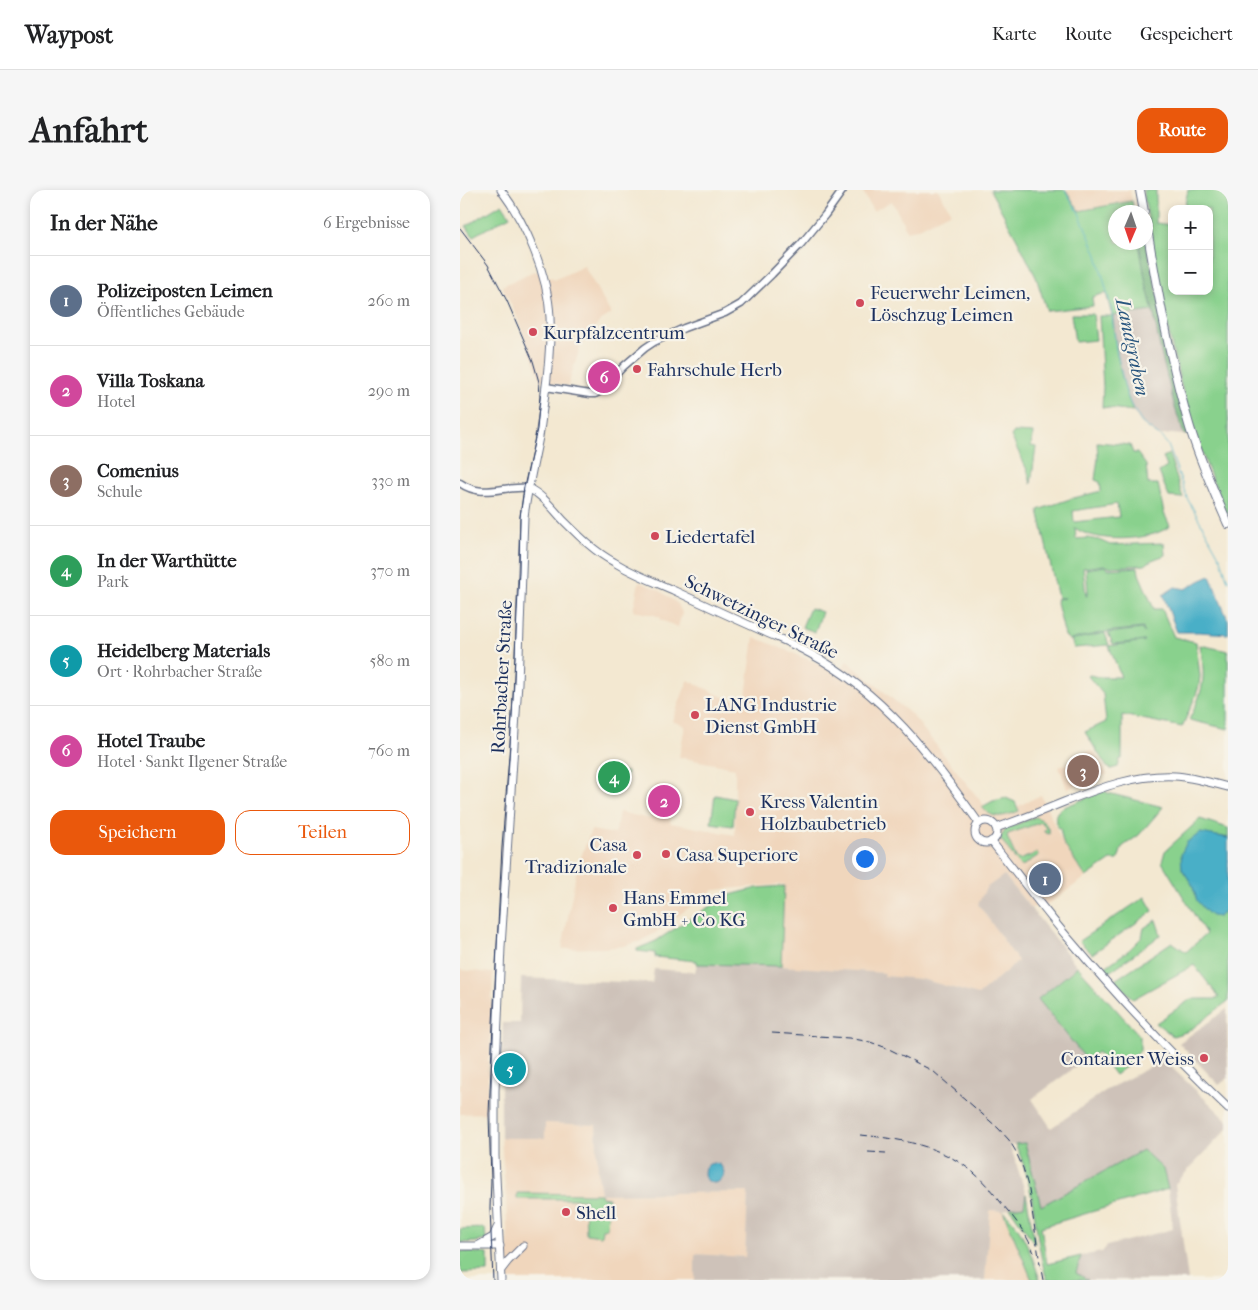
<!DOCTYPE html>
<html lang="de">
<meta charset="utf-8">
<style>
:root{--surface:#fff;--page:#f6f6f6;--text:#202124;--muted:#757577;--line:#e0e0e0;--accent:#ea580c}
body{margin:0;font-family:"IM FELL French Canon",serif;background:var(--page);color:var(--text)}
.controls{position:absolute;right:15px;top:15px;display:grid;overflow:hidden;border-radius:10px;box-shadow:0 2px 8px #0003}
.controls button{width:45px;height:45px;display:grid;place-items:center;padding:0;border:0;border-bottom:1px solid var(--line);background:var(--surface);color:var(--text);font:25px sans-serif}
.compass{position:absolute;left:648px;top:15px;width:45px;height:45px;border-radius:50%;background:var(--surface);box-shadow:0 2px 8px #0003;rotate:182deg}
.you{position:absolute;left:404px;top:668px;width:18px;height:18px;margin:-12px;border:4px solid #fff;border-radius:50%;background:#1a73e8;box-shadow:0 0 0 8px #1a73e833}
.badge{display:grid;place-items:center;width:32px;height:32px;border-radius:50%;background:var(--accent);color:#fff;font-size:16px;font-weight:700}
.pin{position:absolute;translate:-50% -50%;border:2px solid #fff;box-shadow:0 1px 5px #0006}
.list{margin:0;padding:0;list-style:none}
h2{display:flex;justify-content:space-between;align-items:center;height:65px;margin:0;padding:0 20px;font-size:21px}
h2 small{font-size:16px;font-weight:400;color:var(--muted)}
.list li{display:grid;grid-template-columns:32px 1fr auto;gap:15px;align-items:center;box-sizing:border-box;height:90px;padding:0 20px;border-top:1px solid var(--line)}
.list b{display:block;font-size:19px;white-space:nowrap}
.list p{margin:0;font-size:16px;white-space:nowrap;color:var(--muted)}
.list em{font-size:16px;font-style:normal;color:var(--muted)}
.actions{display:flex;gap:10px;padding:15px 20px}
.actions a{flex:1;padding:11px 0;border:1px solid var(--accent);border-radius:15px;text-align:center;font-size:18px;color:var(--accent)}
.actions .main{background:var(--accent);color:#fff}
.map{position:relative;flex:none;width:768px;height:1090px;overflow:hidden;border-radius:15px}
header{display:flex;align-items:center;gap:30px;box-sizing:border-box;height:70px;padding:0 25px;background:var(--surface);border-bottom:1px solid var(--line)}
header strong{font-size:24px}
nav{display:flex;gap:28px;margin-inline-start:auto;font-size:18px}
.intro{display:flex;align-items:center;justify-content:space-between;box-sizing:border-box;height:120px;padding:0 30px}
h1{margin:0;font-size:35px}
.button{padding:12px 22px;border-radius:15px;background:var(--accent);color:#fff;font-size:18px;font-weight:700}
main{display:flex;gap:30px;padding:0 30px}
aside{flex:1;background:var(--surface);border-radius:15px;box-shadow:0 2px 8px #0003}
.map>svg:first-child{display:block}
.built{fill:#f0d6bc}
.industrial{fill:#cec2b9}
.green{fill:#89d18d;stroke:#528076;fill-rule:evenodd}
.forest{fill:#6eb378;stroke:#44716b}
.water{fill:#48afc7;stroke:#326f92}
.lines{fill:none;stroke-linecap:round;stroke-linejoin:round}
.stream{stroke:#48afc7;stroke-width:1}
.tertiary-casing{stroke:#677086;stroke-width:9}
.secondary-casing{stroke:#677086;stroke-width:9}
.primary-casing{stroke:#677086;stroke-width:10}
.tertiary{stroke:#fff;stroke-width:6}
.secondary{stroke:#fff;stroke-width:7}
.primary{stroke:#fff;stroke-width:8}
.tram{stroke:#1b2f5e;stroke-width:1}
.rail{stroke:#1b2f5e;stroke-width:1;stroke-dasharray:8 4;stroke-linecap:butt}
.poi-dot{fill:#d1495b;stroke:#f7f3e8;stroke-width:2}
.labels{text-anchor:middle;stroke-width:4.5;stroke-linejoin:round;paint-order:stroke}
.poi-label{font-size:19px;fill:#1b2f5e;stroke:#f7f3e8;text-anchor:start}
.street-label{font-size:19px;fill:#1b2f5e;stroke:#f7f3e8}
.water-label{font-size:20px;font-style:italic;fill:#28557e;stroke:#f7f3e8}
</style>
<header>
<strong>Waypost</strong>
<nav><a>Karte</a><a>Route</a><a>Gespeichert</a></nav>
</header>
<div class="intro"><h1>Anfahrt</h1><a class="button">Route</a></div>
<main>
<aside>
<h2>In der Nähe<small>6 Ergebnisse</small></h2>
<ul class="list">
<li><span class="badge" style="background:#5c6f8a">1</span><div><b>Polizeiposten Leimen</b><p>Öffentliches Gebäude</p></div><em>260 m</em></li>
<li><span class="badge" style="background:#d1479c">2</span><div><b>Villa Toskana</b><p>Hotel</p></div><em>290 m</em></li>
<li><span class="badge" style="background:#8d6e63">3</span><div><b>Comenius</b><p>Schule</p></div><em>330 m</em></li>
<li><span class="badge" style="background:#2e9e5b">4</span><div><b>In der Warthütte</b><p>Park</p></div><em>370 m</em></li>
<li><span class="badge" style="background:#0f9aa8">5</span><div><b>Heidelberg Materials</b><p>Ort · Rohrbacher Straße</p></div><em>580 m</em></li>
<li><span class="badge" style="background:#d1479c">6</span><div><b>Hotel Traube</b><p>Hotel · Sankt Ilgener Straße</p></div><em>760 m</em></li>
</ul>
<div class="actions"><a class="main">Speichern</a><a>Teilen</a></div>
</aside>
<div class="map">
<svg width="768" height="1090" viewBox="0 0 768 1090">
<rect width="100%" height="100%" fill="#f7f3e8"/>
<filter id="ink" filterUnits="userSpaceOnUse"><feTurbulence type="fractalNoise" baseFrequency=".02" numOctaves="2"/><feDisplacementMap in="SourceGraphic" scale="10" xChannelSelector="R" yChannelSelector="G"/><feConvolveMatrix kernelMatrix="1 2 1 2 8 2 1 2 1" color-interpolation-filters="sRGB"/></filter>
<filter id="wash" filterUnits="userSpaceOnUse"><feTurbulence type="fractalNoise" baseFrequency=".0096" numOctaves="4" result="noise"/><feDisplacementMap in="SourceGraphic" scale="20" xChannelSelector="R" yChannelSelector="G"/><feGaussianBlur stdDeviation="1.12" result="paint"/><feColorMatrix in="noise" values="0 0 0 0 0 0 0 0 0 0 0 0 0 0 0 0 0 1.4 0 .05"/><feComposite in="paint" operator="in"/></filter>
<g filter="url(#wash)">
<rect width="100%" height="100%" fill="#f3e8d1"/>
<g class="built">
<path d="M 402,0 L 478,0 L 491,22 L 457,39 L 447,41 L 432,11 L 413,21 Z"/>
<path d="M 606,0 L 670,0 L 672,11 L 619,21 Z"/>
<path d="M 124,76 L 151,124 L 140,131 L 120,158 L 108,196 L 81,191 L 57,127 L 42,96 L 74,81 L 96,89 Z"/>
<path d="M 179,392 L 199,400 L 218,414 L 222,423 L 218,437 L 201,430 L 201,428 L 195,425 L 173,421 Z"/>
<path d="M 294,447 L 379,482 L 387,471 L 452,525 L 527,619 L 538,626 L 581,605 L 603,653 L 626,687 L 590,713 L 571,718 L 544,685 L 518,714 L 558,771 L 518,805 L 461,789 L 424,786 L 425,783 L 321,776 L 324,694 L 254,700 L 231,716 L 195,743 L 181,751 L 164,756 L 144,758 L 102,759 L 117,678 L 131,640 L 155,644 L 159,622 L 190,629 L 196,595 L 216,599 L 210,633 L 275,645 L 275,578 L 219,567 L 225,536 L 212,531 L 228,490 L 263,507 L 285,513 Z"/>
<path d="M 628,561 L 631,561 L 635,562 L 647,584 L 607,599 L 599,577 L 615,570 L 615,568 Z"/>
<path d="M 0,780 L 33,783 L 30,862 L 28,869 L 28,923 L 0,924 Z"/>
<path d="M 85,933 L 136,935 L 138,985 L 141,1004 L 288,1002 L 285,1067 L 236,1064 L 235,1090 L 49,1090 L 46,1008 L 41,948 L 85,948 Z"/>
<path d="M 530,1020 L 542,1021 L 572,1090 L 525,1090 Z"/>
</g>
<g class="industrial">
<path d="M 693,121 L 701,163 L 709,195 L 724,245 L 711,244 L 698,246 L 681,233 L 673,221 L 666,203 L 656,159 L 653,126 Z"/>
<path d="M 544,685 L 617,776 L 578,809 L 626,869 L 572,909 L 591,938 L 648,899 L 700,872 L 709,875 L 768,931 L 768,938 L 715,994 L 728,1090 L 628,1090 L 616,1083 L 621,1066 L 642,1062 L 647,1056 L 713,1039 L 708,999 L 703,979 L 683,960 L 581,1016 L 565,954 L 550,955 L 566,1004 L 564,1016 L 550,1018 L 542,1021 L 530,1020 L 525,1090 L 235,1090 L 235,1064 L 285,1067 L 288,1002 L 141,1004 L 138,985 L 136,935 L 85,933 L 85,948 L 41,948 L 41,901 L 43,833 L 60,833 L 61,788 L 192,793 L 194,779 L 235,782 L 237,774 L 321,776 L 425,783 L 424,786 L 461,789 L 518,805 L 558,771 L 518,714 L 526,698 Z"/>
<path d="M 767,819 L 768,888 L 759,895 L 719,853 Z"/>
</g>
<g class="green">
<path d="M 530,0 L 606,0 L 619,21 L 672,11 L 674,22 L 656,22 L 656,52 L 679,53 L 686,93 L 693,121 L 653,126 C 655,159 661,191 673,221 L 642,217 L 643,197 L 639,126 L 652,126 L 646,103 L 632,107 L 633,116 L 587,121 L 576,87 L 557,49 Z"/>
<path d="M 683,0 L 696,0 L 696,33 L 712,35 L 712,101 L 749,101 L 749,19 L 724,19 L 728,0 L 768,0 L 768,322 L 766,323 C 752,290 738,255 728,220 C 707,148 696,74 683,0 Z"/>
<path d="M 42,14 L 50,26 L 13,46 L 6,36 Z"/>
<path d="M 611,124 L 633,124 L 636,150 L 615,152 Z"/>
<path d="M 554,242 L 573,243 L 571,256 L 576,257 L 571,294 L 568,282 L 551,246 Z"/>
<path d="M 637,252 L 670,255 L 673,263 L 677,263 L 686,275 L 688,294 L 698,294 L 704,323 L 710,336 C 690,352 635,353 615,338 L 616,349 L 627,348 L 639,350 L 650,355 L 704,353 L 705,365 L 692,370 L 685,375 L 649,377 L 644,375 L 623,378 L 626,406 L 627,406 L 627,403 L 628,402 L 626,379 L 645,376 L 649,379 L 678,377 L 679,384 L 694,419 L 702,419 L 714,447 L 736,452 L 740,486 L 739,496 L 736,505 L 722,537 L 662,525 L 662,569 L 660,569 L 658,577 L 651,579 L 647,577 L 625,542 L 646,532 L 643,504 L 628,486 L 630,485 L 638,487 L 661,487 L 649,456 L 685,451 L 653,454 L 648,443 L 682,439 L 684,443 L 683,438 L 645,442 L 609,450 L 605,446 L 596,409 L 605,408 L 598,408 L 578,320 L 610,309 L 641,301 L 640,292 L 635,290 L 638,268 ZM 657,314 L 659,327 L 614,332 L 613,321 Z"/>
<path d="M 709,264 L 723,308 L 709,307 L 699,282 L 707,277 L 703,267 Z"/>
<path d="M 350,418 L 362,422 L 355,442 L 342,437 Z"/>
<path d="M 645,443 L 649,455 L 614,458 L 611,450 Z"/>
<path d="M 740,455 L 768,461 L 768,539 L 729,530 C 744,499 746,490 740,455 Z"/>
<path d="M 142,578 L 167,582 L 165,595 L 149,592 L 148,589 L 145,590 L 146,596 L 139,595 Z"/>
<path d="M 644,601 L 648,603 L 703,617 L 679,645 L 662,657 L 658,670 L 651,670 L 626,687 L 603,653 L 600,638 L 598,638 C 594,628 594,622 604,617 Z"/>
<path d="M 255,605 L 275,609 L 273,636 L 251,633 Z"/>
<path d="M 546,608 L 555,612 L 559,621 C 545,626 533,631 522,617 L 533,611 Z"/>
<path d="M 575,627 C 585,630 586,634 590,643 L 588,644 L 583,641 L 586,639 L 582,632 L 548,644 L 547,647 L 556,667 L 559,670 L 577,663 L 579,665 L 561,677 L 540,648 L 545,641 L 545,639 Z"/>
<path d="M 740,629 L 768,638 L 768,648 L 760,646 L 722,679 L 732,694 L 737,710 L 759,727 L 768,716 L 768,811 L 729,841 L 713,846 L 696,833 L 731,809 L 756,809 L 759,807 L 734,775 L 673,809 L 655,790 L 712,752 L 726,762 L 746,744 L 702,672 L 705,661 Z"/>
<path d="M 324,696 L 321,776 L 237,774 L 237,771 L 195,767 L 195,763 L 177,761 L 177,759 L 196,751 L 237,724 L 270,705 L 297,698 Z"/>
<path d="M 685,707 L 693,721 L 632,764 L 619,751 Z"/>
<path d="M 696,730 L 701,745 L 648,783 L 644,778 L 669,760 L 682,747 L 684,738 Z"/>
<path d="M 617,776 L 680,846 L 680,860 L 672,872 L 655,885 L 638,862 L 626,869 L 578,809 L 611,782 L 612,782 Z"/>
<path d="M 565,953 L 581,1016 L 683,960 L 703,979 L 708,999 L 581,1037 L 587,1074 L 621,1066 L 616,1083 L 628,1090 L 587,1090 C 573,1044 577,999 555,954 Z"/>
<path d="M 57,1003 L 141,1004 L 142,1007 L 149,1008 L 147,1038 L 142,1039 L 141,1046 L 126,1044 L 125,1009 L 57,1009 Z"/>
<path d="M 566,1004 L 575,1054 L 550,1018 L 564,1016 Z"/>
<path d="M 543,1021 C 563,1037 572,1066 580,1090 L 572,1090 Z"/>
<path d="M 25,1038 L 26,1050 L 16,1052 L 0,1053 L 0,1039 Z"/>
<path d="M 0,1061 L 28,1064 L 28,1082 L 0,1083 Z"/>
</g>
<path class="forest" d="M 686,51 L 729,244 L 724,245 L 715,218 L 701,163 L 693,121 L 686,93 L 679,53 L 686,52 Z"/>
<g class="water">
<path d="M 750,386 L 768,430 L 768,444 L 739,442 L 717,442 L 703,405 L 715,397 L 726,399 L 739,391 Z"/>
<path d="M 741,643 L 768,648 L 768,716 L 759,727 L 752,726 L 747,722 L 737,711 L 732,694 L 722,679 L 721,664 L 727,652 Z"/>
<circle cx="254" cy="983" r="10"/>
</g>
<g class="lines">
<path class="stream" d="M 605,0 L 619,23 L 637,65 L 651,117 L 656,159 L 666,203 L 671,215 L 682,233 L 702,248 L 708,255 L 727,308 L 761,369 L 768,391"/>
</g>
</g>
<g filter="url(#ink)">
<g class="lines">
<defs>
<g id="tertiary">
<path d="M 86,197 L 130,204 L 135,204 L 139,202 L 164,176 L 185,158 L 194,152 L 224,138 L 265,123 L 281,114 L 312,84 L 341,54 L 365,25 L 383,0"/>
<path d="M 0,293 C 23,309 43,295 68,298"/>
</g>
<g id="secondary">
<path d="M 41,0 C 66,33 88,85 90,127 C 91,155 88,183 84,211 C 82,224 81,238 78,252 C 73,277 67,302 64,327 L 58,493 L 41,757 L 35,901 L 35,966 L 41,1090"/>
<path d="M 68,298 C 83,305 93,319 104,331 C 119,346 135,362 154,372 C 173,384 195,392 215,401 C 245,415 275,429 305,442 C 320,449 335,455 349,463 C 423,502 472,567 519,633"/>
<circle cx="526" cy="642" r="11"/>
<path d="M 536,638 C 559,630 582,621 604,612 C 640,598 676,584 715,586 C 733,587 751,593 768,597"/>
<path d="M 531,651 C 558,684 582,718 609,749 C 659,808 712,865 768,918"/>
<path d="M 19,1055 L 33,1047 L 37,1038"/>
<path d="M 0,1056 L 40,1056"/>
<path d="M 41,1080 L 48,1071 L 63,1056"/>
</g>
<g id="primary">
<path d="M 680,0 L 684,22"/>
<path d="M 686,32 C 697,101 710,171 730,238 C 740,271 754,302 768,334"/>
</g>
</defs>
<use href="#tertiary" class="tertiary-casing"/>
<use href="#secondary" class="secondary-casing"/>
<use href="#primary" class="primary-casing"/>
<use href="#tertiary" class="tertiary"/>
<use href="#secondary" class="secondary"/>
<use href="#primary" class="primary"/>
<path class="tram" d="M 0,38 L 28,75 L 47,111 L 73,171 L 79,192 L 80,206 L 77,239 L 64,297 L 60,327 L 59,381 L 52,527 L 42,657 L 33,834 L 29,924 L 31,990 L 30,1018 L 33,1090"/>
<g class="rail">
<path d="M 312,843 L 389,848 L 410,852 L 427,858 L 473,881 L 538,938 L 549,950 L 555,960 L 563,978 L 569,1000 L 580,1074 L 583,1090"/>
<path d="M 400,945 C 435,948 472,954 502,974 C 518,984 531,1000 543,1015 C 555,1029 567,1044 574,1063"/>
<path d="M 408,962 L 426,963"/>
</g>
</g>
</g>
<g class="poi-dot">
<circle cx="400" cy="113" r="5"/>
<circle cx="73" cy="142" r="5"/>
<circle cx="177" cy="179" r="5"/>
<circle cx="195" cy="346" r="5"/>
<circle cx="235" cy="525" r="5"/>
<circle cx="290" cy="622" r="5"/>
<circle cx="206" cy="664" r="5"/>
<circle cx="177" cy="665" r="5"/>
<circle cx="153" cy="718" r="5"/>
<circle cx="744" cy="868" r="5"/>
<circle cx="106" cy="1022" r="5"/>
</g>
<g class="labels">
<g class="poi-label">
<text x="410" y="109">Feuerwehr Leimen,<tspan x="410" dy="22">Löschzug Leimen</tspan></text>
<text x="83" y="149">Kurpfalzcentrum</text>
<text x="187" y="186">Fahrschule Herb</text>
<text x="205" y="353">Liedertafel</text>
<text x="245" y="521">LANG Industrie<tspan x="245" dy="22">Dienst GmbH</tspan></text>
<text x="300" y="618">Kress Valentin<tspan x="300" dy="22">Holzbaubetrieb</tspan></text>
<text x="167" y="661" text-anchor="end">Casa<tspan x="167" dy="22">Tradizionale</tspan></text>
<text x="216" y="671">Casa Superiore</text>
<text x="163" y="714">Hans Emmel<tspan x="163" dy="22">GmbH + Co KG</tspan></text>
<text x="734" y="875" text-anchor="end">Container Weiss</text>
<text x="116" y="1029">Shell</text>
</g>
<g class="street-label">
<text transform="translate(302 426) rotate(26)" y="7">Schwetzinger Straße</text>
<text transform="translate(41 487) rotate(-87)" y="7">Rohrbacher Straße</text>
</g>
<g class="water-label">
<text transform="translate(673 157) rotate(78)" y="7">Landgraben</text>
</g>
</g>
</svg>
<div class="controls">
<button>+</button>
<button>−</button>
</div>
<svg class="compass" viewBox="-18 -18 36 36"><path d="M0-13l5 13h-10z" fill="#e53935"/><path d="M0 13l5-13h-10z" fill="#757577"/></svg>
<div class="you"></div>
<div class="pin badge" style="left:585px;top:689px;background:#5c6f8a">1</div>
<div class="pin badge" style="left:204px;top:611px;background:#d1479c">2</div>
<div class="pin badge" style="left:623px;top:581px;background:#8d6e63">3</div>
<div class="pin badge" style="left:154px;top:587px;background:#2e9e5b">4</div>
<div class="pin badge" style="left:50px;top:879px;background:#0f9aa8">5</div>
<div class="pin badge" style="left:144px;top:187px;background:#d1479c">6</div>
</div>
</main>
